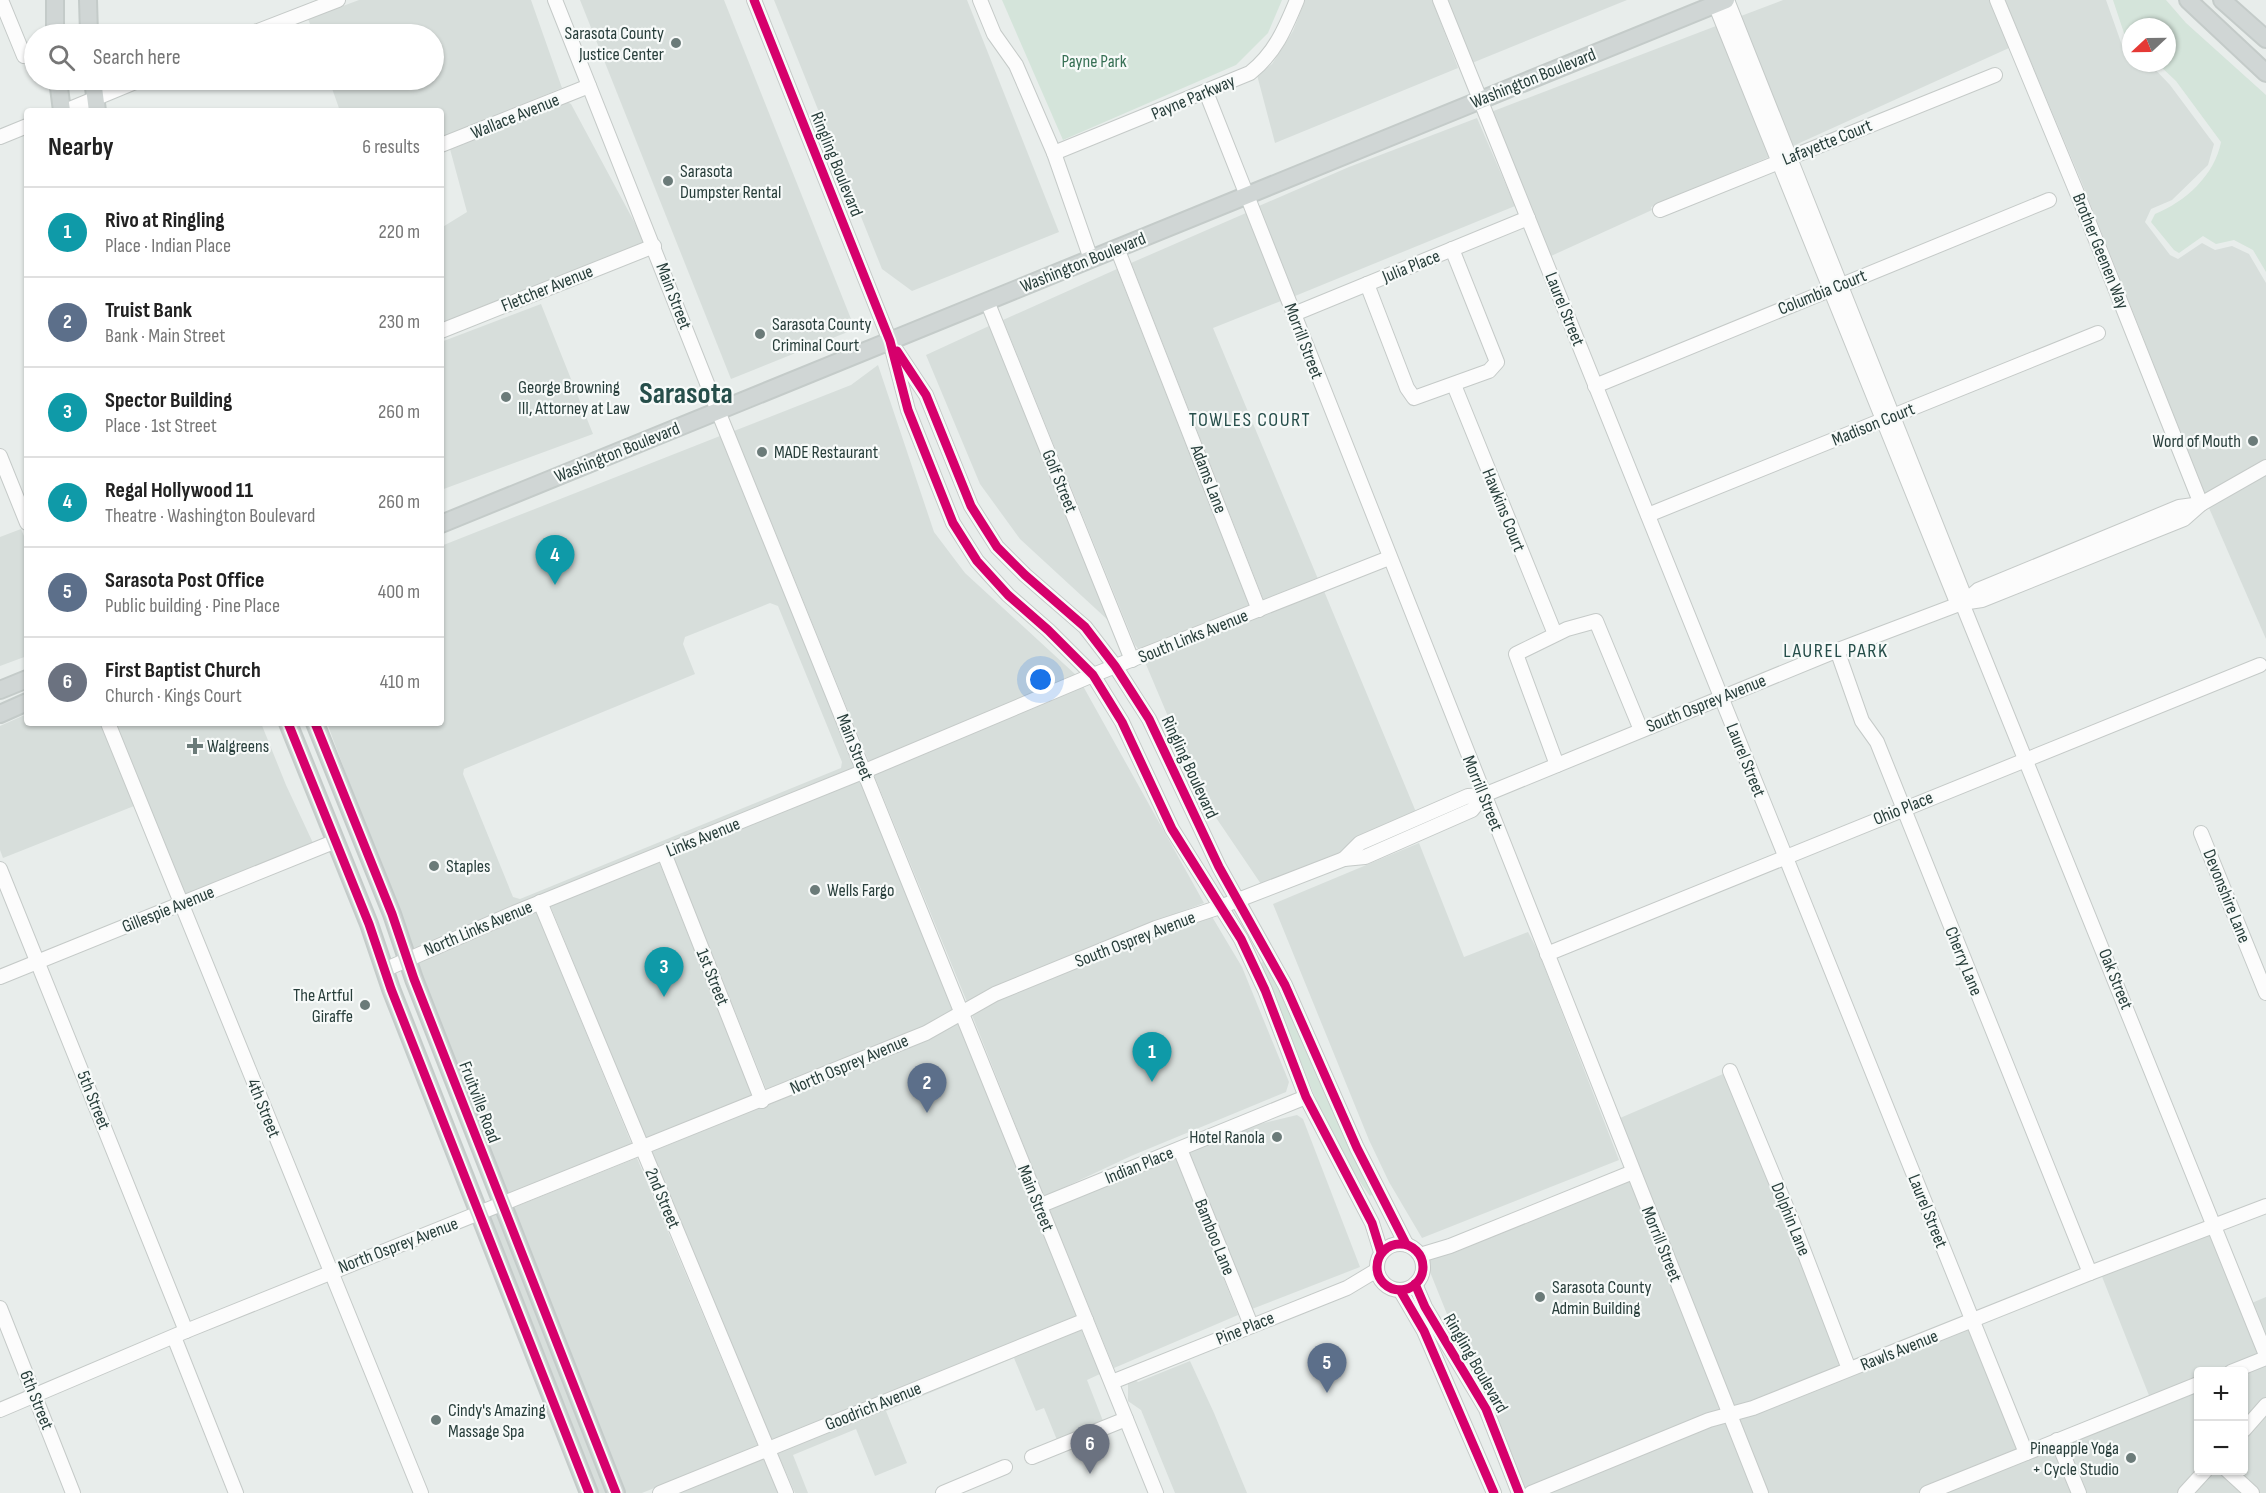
<!DOCTYPE html>
<meta charset="utf-8">
<style>
:root{--surface:#fff;--page:#f2f2f2;--text:#222;--muted:#767676;--line:#e0e0e0;--accent:#6b7b79}
body{margin:0;font-family:"Sofia Sans Condensed",sans-serif;background:var(--page);color:var(--text)}
.controls{position:absolute;right:18px;bottom:18px;display:grid;overflow:hidden;border-radius:6px;box-shadow:0 2px 4px #0004}
.controls button{width:54px;height:54px;display:grid;place-items:center;padding:0;border:0;border-bottom:2px solid var(--line);background:var(--surface);color:var(--text);font:30px sans-serif}
.compass{position:absolute;left:2122px;top:18px;width:54px;height:54px;border-radius:50%;background:var(--surface);box-shadow:0 2px 4px #0004;rotate:248deg}
.you{position:absolute;left:1041px;top:680px;width:21px;height:21px;margin:-15px;border:4px solid #fff;border-radius:50%;background:#1a73e8;box-shadow:0 0 0 9px #1a73e833}
.badge{display:grid;place-items:center;width:39px;height:39px;border-radius:50%;background:var(--accent);color:#fff;font-size:20px;font-weight:700}
.pin{position:absolute;translate:-50% -50px;filter:drop-shadow(0 2px 3px #0008)}
.pin::after{content:'';position:absolute;top:32px;width:21px;height:18px;background:inherit;clip-path:polygon(0 0,100% 0,50% 100%)}
.list{margin:0;padding:0;list-style:none}
h2{display:flex;justify-content:space-between;align-items:center;height:78px;margin:0;padding:0 24px;font-size:26px}
h2 small{font-size:20px;font-weight:400;color:var(--muted)}
.list li{display:grid;grid-template-columns:39px 1fr auto;gap:18px;align-items:center;box-sizing:border-box;height:90px;padding:0 24px;border-top:2px solid var(--line)}
.list b{display:block;font-size:22px;white-space:nowrap}
.list p{margin:0;font-size:20px;white-space:nowrap;color:var(--muted)}
.list em{font-size:20px;font-style:normal;color:var(--muted)}
.icon{flex:none;width:33px;height:33px;fill:none;stroke:currentColor;stroke-width:2;stroke-linecap:round;stroke-linejoin:round}
.map{position:relative;flex:none;width:2266px;height:1493px;overflow:hidden}
.search{position:absolute;background:var(--surface);box-shadow:0 2px 4px #0004;left:24px;top:24px;width:420px;height:66px;display:flex;align-items:center;gap:15px;box-sizing:border-box;padding:0 21px;border-radius:33px;color:var(--muted);font-size:22px}
.panel{position:absolute;background:var(--surface);box-shadow:0 2px 4px #0004;left:24px;top:108px;width:420px;height:618px;border-radius:6px}
.map>svg:first-child{display:block}
.built{fill:#d7dedb;fill-rule:evenodd}
.green{fill:#d4e4da}
.lines{fill:none;stroke-linecap:round;stroke-linejoin:round}
.minor-casing{stroke:#c5cac8;stroke-width:16}
.major-casing{stroke:#c4cbc9;stroke-width:20}
.minor{stroke:#fcfcfc;stroke-width:14}
.major{stroke:#d0d6d5;stroke-width:16}
.cycleway-casing{stroke:#f7faf9;stroke-width:13}
.cycleway{stroke:#d6006c;stroke-width:9}
.poi-dot{fill:#6b7b79;stroke:#f7faf9;stroke-width:2}
.labels{text-anchor:middle;stroke-width:4.5;stroke-linejoin:round;paint-order:stroke}
.poi-label{font-size:18px;fill:#283e3b;stroke:#f7faf9;text-anchor:start}
.park-label{font-size:18px;fill:#377055;stroke:#f7faf9}
.street-label{font-size:18px;fill:#283e3b;stroke:#f7faf9}
.neighbourhood-label{font-size:20px;letter-spacing:1.5px;fill:#264e4a;stroke:#f7faf9}
.town-label{font-size:30px;font-weight:bold;fill:#264e4a;stroke:#f7faf9}
</style>
<div class="map">
<svg width="2266" height="1493" viewBox="0 0 2266 1493">
<rect width="100%" height="100%" fill="#e8edeb"/>
<g class="built">
<path d="M 359,0 L 531,0 L 562,88 L 441,138 L 441,111 L 340,111 L 329,80 L 434,80 L 434,34 L 314,34 L 308,19 Z"/>
<path d="M 580,0 L 724,0 L 855,329 L 731,379 Z"/>
<path d="M 774,0 L 967,0 L 1059,232 L 912,291 L 882,269 Z"/>
<path d="M 1305,0 L 1432,0 L 1458,68 L 1275,143 L 1257,75 L 1272,64 L 1293,31 Z"/>
<path d="M 1448,0 L 1627,0 L 1472,63 Z"/>
<path d="M 1783,0 L 1989,0 L 2009,48 L 1793,146 L 1741,16 Z"/>
<path d="M 2005,0 L 2106,0 L 2123,48 L 2131,51 L 2131,63 L 2149,63 L 2170,85 L 2214,144 L 2208,165 L 2172,200 L 2151,209 L 2145,222 L 2170,255 L 2178,259 L 2202,243 L 2215,250 L 2232,246 L 2249,254 L 2266,283 L 2266,459 L 2205,494 L 2082,183 Z"/>
<path d="M 1716,26 L 1769,157 L 1651,207 L 1652,210 L 1551,256 L 1491,112 Z"/>
<path d="M 567,102 L 571,104 L 645,242 L 441,324 L 441,228 L 467,212 L 450,149 Z"/>
<path d="M 1477,118 L 1515,206 L 1295,296 L 1259,206 L 1349,167 Z"/>
<path d="M 1246,213 L 1281,301 L 1213,328 L 1318,579 L 1264,601 L 1131,263 Z"/>
<path d="M 1117,269 L 1250,606 L 1139,650 L 1135,645 L 1003,320 Z"/>
<path d="M 541,304 L 593,434 L 441,490 L 441,342 Z"/>
<path d="M 989,326 L 1109,621 L 1020,539 L 980,484 L 926,355 Z"/>
<path d="M 878,365 L 934,532 L 965,573 L 1076,675 L 869,762 L 734,431 L 851,385 Z"/>
<path d="M 720,436 L 855,768 L 531,898 L 412,950 L 327,723 L 441,723 L 441,546 ZM 770,603 L 778,606 L 842,762 L 841,768 L 520,899 L 513,897 L 463,774 L 464,769 L 695,674 L 683,644 L 685,637 Z"/>
<path d="M 2266,475 L 2266,639 L 2209,508 Z"/>
<path d="M 21,529 L 27,543 L 27,656 L 0,666 L 0,537 Z"/>
<path d="M 1324,591 L 1416,812 L 1358,837 L 1336,855 L 1261,884 L 1202,797 L 1145,662 Z"/>
<path d="M 1083,686 L 1204,903 L 1147,925 L 967,1002 L 874,775 Z"/>
<path d="M 27,714 L 27,723 L 100,723 L 134,806 L 3,858 L 0,850 L 0,726 Z"/>
<path d="M 116,723 L 261,723 L 286,785 L 313,843 L 186,895 Z"/>
<path d="M 860,780 L 954,1010 L 923,1027 L 767,1091 L 673,857 Z"/>
<path d="M 1419,843 L 1464,957 L 1528,932 L 1538,951 L 1619,1160 L 1422,1238 L 1389,1182 L 1369,1140 L 1273,904 Z"/>
<path d="M 659,862 L 753,1097 L 646,1140 L 550,905 Z"/>
<path d="M 536,911 L 632,1145 L 507,1195 L 417,962 Z"/>
<path d="M 1211,915 L 1242,967 L 1289,1082 L 1286,1092 L 1131,1156 L 1044,1197 L 972,1015 L 998,1000 Z"/>
<path d="M 959,1022 L 1076,1316 L 772,1440 L 651,1152 L 929,1039 Z"/>
<path d="M 1730,1071 L 1849,1369 L 1972,1320 L 2026,1453 L 2152,1403 L 2099,1269 L 2215,1226 L 2247,1305 L 2266,1297 L 2266,1493 L 1519,1493 L 1424,1257 L 1633,1172 L 1613,1121 ZM 2198,1372 L 2244,1372 L 2244,1470 L 2198,1470 Z"/>
<path d="M 1297,1115 L 1303,1119 L 1360,1267 L 1252,1309 L 1189,1152 L 1248,1127 Z"/>
<path d="M 637,1158 L 758,1446 L 642,1493 L 624,1493 L 512,1208 Z"/>
<path d="M 1176,1158 L 1238,1315 L 1114,1368 L 1049,1209 Z"/>
<path d="M 498,1213 L 608,1493 L 597,1493 L 489,1217 Z"/>
<path d="M 1081,1329 L 1100,1374 L 1087,1380 L 1103,1421 L 1057,1440 L 1044,1408 L 1036,1411 L 1014,1358 L 886,1411 L 907,1463 L 875,1476 L 856,1429 L 793,1455 L 808,1493 L 795,1493 L 777,1452 Z"/>
<path d="M 1190,1361 L 1214,1413 L 1247,1493 L 1175,1493 L 1141,1410 L 1128,1401 L 1128,1383 L 1134,1379 L 1138,1382 Z"/>
<path d="M 763,1458 L 778,1493 L 677,1493 Z"/>
</g>
<g class="green">
<path d="M 1002,0 L 1282,0 L 1268,33 L 1236,65 L 1063,140 Z"/>
<path d="M 2113,0 L 2166,0 L 2186,23 L 2266,95 L 2266,272 L 2253,250 L 2234,240 L 2216,244 L 2203,236 L 2179,253 L 2174,250 L 2151,222 L 2155,214 C 2185,202 2215,175 2221,142 L 2176,81 L 2157,63 L 2167,63 L 2167,27 L 2131,27 L 2131,45 L 2128,45 Z"/>
<path d="M 1264,961 L 1298,1020 L 1376,1192 L 1370,1196 C 1319,1127 1295,1041 1261,963 Z"/>
</g>
<g class="lines">
<defs>
<g id="minor">
<path d="M 1,0 L 24,56"/>
<path d="M 555,0 L 718,411 L 1156,1493"/>
<path d="M 754,0 L 890,341 L 908,410 L 953,523 L 977,561 L 1008,595 L 1048,630 L 1093,675 L 1122,722 L 1172,829 L 1241,939 L 1265,990 L 1306,1097 L 1372,1223 L 1381,1252"/>
<path d="M 980,0 L 994,34 L 1016,65 L 1054,153 L 1091,259"/>
<path d="M 1440,0 L 2026,1453"/>
<path d="M 1727,0 L 1966,600"/>
<path d="M 1997,0 L 2082,205 L 2201,504"/>
<path d="M 1715,4 L 1958,605"/>
<path d="M 250,34 L 338,0"/>
<path d="M 1206,92 L 1761,1493"/>
<path d="M 65,111 L 140,80"/>
<path d="M 0,137 L 27,126"/>
<path d="M 441,145 L 589,86"/>
<path d="M 1054,153 L 1250,73 C 1275,53 1285,29 1297,0"/>
<path d="M 1660,210 L 1995,75"/>
<path d="M 1117,248 L 1259,610"/>
<path d="M 1367,284 L 1407,388 L 1414,398 L 1489,371 L 1497,362 L 1452,249"/>
<path d="M 987,301 L 1132,660"/>
<path d="M 1294,314 L 1528,218"/>
<path d="M 441,331 L 654,246"/>
<path d="M 896,350 L 926,395 L 971,506 L 997,547 L 1025,575 L 1085,627 L 1115,666 L 1149,719 L 1219,867 L 1285,985 L 1357,1148 L 1406,1244"/>
<path d="M 1454,385 L 1555,634"/>
<path d="M 1595,386 L 2049,200"/>
<path d="M 0,456 L 27,523"/>
<path d="M 1648,515 L 2098,333"/>
<path d="M 1962,603 L 2266,1355"/>
<path d="M 1963,603 L 1978,590 L 2179,507 L 2201,504"/>
<path d="M 1837,650 L 1862,721 L 1877,742 L 2090,1273"/>
<path d="M 108,723 L 421,1493"/>
<path d="M 1557,765 L 1516,654 L 1567,629 L 1596,621 L 1641,730"/>
<path d="M 2201,833 L 2266,993"/>
<path d="M 664,853 L 762,1101"/>
<path d="M 1344,859 L 1360,843 L 1468,796 L 1484,795 L 1838,650 L 1962,603 L 1982,600 L 2184,519 L 2201,504 L 2266,467"/>
<path d="M 0,869 L 186,1331"/>
<path d="M 540,902 L 786,1493"/>
<path d="M 1547,954 L 2260,665"/>
<path d="M 384,970 L 514,913 L 865,771 L 1093,675 L 1389,558"/>
<path d="M 0,977 L 336,841"/>
<path d="M 1730,1071 L 1793,1223 L 1849,1369"/>
<path d="M 1180,1149 L 1251,1325"/>
<path d="M 1039,1206 L 1306,1097"/>
<circle cx="1400" cy="1267" r="23"/>
<path d="M 1420,1255 L 1450,1246 L 1633,1172"/>
<path d="M 1415,1284 L 1425,1307 L 1486,1409 L 1519,1493"/>
<path d="M 1400,1290 L 1424,1331 L 1494,1493"/>
<path d="M 0,1308 L 73,1493"/>
<path d="M 174,1337 L 236,1493"/>
<path d="M 2231,1372 L 2266,1358"/>
<path d="M 1112,1382 L 1347,1288 L 1377,1270"/>
<path d="M 0,1410 L 186,1331 L 926,1033 L 995,994 L 1156,928 L 1220,907 L 1344,859 L 1365,857 L 1472,810 L 1484,795"/>
<path d="M 2244,1430 L 2266,1405"/>
<path d="M 2057,1440 L 2079,1493"/>
<path d="M 1032,1457 L 1126,1419"/>
<path d="M 2227,1470 L 2252,1493"/>
<path d="M 660,1493 L 1086,1320"/>
<path d="M 943,1493 L 1005,1467"/>
<path d="M 1531,1493 L 1709,1420 L 1753,1408 L 2090,1273 L 2266,1206"/>
<path d="M 1927,1493 L 2198,1384"/>
<path d="M 2185,1493 L 2206,1470"/>
</g>
<g id="major">
<path d="M 55,0 L 55,34"/>
<path d="M 88,0 L 89,34"/>
<path d="M 2188,0 L 2266,73"/>
<path d="M 2222,0 L 2266,39"/>
<path d="M 58,80 L 62,111"/>
<path d="M 93,80 L 97,111"/>
<path d="M 441,524 L 1726,0"/>
<path d="M 0,690 L 27,679"/>
<path d="M 0,714 L 27,702"/>
<path d="M 288,723 L 369,924 L 391,989 L 589,1493"/>
<path d="M 315,723 L 392,914 L 414,979 L 616,1493"/>
</g>
</defs>
<use href="#minor" class="minor-casing"/>
<use href="#major" class="major-casing"/>
<use href="#minor" class="minor"/>
<use href="#major" class="major"/>
<defs>
<g id="cycleway">
<path d="M 754,0 L 890,341 L 908,410 L 953,523 L 977,561 L 1008,595 L 1048,630 L 1093,675 L 1122,722 L 1172,829 L 1241,939 L 1265,990 L 1306,1097 L 1372,1223 L 1381,1252"/>
<path d="M 897,351 L 926,395 L 971,506 L 997,547 L 1025,575 L 1085,627 L 1115,666 L 1149,719 L 1219,867 L 1285,985 L 1357,1148 L 1406,1244"/>
<path d="M 288,723 L 369,924 L 391,989 L 589,1493"/>
<path d="M 315,723 L 392,914 L 414,979 L 616,1493"/>
<circle cx="1400" cy="1267" r="23"/>
<path d="M 1415,1284 L 1425,1307 L 1486,1409 L 1519,1493"/>
<path d="M 1400,1290 L 1424,1331 L 1494,1493"/>
</g>
</defs>
<use href="#cycleway" class="cycleway-casing"/>
<use href="#cycleway" class="cycleway"/>
</g>
<g class="poi-dot">
<circle cx="676" cy="43" r="6"/>
<circle cx="668" cy="181" r="6"/>
<circle cx="760" cy="334" r="6"/>
<circle cx="506" cy="397" r="6"/>
<circle cx="2253" cy="441" r="6"/>
<circle cx="762" cy="452" r="6"/>
<path d="M192 737h6v6h6v6h-6v6h-6v-6h-6v-6h6z"/>
<circle cx="434" cy="866" r="6"/>
<circle cx="815" cy="890" r="6"/>
<circle cx="365" cy="1005" r="6"/>
<circle cx="1277" cy="1137" r="6"/>
<circle cx="1540" cy="1297" r="6"/>
<circle cx="436" cy="1420" r="6"/>
<circle cx="2131" cy="1458" r="6"/>
</g>
<g class="labels">
<g class="poi-label">
<text x="664" y="39" text-anchor="end">Sarasota County<tspan x="664" dy="21">Justice Center</tspan></text>
<text x="680" y="177">Sarasota<tspan x="680" dy="21">Dumpster Rental</tspan></text>
<text x="772" y="330">Sarasota County<tspan x="772" dy="21">Criminal Court</tspan></text>
<text x="518" y="393">George Browning<tspan x="518" dy="21">III, Attorney at Law</tspan></text>
<text x="2241" y="447" text-anchor="end">Word of Mouth</text>
<text x="774" y="458">MADE Restaurant</text>
<text x="207" y="752">Walgreens</text>
<text x="446" y="872">Staples</text>
<text x="827" y="896">Wells Fargo</text>
<text x="353" y="1001" text-anchor="end">The Artful<tspan x="353" dy="21">Giraffe</tspan></text>
<text x="1265" y="1143" text-anchor="end">Hotel Ranola</text>
<text x="1552" y="1293">Sarasota County<tspan x="1552" dy="21">Admin Building</tspan></text>
<text x="448" y="1416">Cindy's Amazing<tspan x="448" dy="21">Massage Spa</tspan></text>
<text x="2119" y="1454" text-anchor="end">Pineapple Yoga<tspan x="2119" dy="21">+ Cycle Studio</tspan></text>
</g>
<g class="park-label">
<text x="1094" y="67">Payne Park</text>
</g>
<g class="street-label">
<text transform="translate(1533 78) rotate(-22)" y="6">Washington Boulevard</text>
<text transform="translate(1193 97) rotate(-23)" y="6">Payne Parkway</text>
<text transform="translate(515 116) rotate(-22)" y="6">Wallace Avenue</text>
<text transform="translate(1827 142) rotate(-22)" y="6">Lafayette Court</text>
<text transform="translate(837 164) rotate(68)" y="6">Ringling Boulevard</text>
<text transform="translate(2101 251) rotate(68)" y="6">Brother Geenen Way</text>
<text transform="translate(1083 262) rotate(-22)" y="6">Washington Boulevard</text>
<text transform="translate(1411 266) rotate(-22)" y="6">Julia Place</text>
<text transform="translate(547 288) rotate(-22)" y="6">Fletcher Avenue</text>
<text transform="translate(1822 292) rotate(-22)" y="6">Columbia Court</text>
<text transform="translate(674 296) rotate(69)" y="6">Main Street</text>
<text transform="translate(1565 309) rotate(68)" y="6">Laurel Street</text>
<text transform="translate(1304 341) rotate(69)" y="6">Morrill Street</text>
<text transform="translate(1873 424) rotate(-22)" y="6">Madison Court</text>
<text transform="translate(617 452) rotate(-22)" y="6">Washington Boulevard</text>
<text transform="translate(1209 479) rotate(69)" y="6">Adams Lane</text>
<text transform="translate(1060 481) rotate(68)" y="6">Golf Street</text>
<text transform="translate(1504 510) rotate(68)" y="6">Hawkins Court</text>
<text transform="translate(1193 636) rotate(-22)" y="6">South Links Avenue</text>
<text transform="translate(1706 703) rotate(-22)" y="6">South Osprey Avenue</text>
<text transform="translate(855 747) rotate(68)" y="6">Main Street</text>
<text transform="translate(1746 760) rotate(68)" y="6">Laurel Street</text>
<text transform="translate(1190 767) rotate(65)" y="6">Ringling Boulevard</text>
<text transform="translate(1483 793) rotate(68)" y="6">Morrill Street</text>
<text transform="translate(1903 808) rotate(-22)" y="6">Ohio Place</text>
<text transform="translate(703 837) rotate(-22)" y="6">Links Avenue</text>
<text transform="translate(2227 896) rotate(68)" y="6">Devonshire Lane</text>
<text transform="translate(168 909) rotate(-22)" y="6">Gillespie Avenue</text>
<text transform="translate(478 928) rotate(-23)" y="6">North Links Avenue</text>
<text transform="translate(1135 939) rotate(-21)" y="6">South Osprey Avenue</text>
<text transform="translate(1964 961) rotate(68)" y="6">Cherry Lane</text>
<text transform="translate(713 977) rotate(68)" y="6">1st Street</text>
<text transform="translate(2116 979) rotate(68)" y="6">Oak Street</text>
<text transform="translate(849 1064) rotate(-23)" y="6">North Osprey Avenue</text>
<text transform="translate(94 1100) rotate(68)" y="6">5th Street</text>
<text transform="translate(480 1102) rotate(69)" y="6">Fruitville Road</text>
<text transform="translate(264 1108) rotate(68)" y="6">4th Street</text>
<text transform="translate(1139 1165) rotate(-22)" y="6">Indian Place</text>
<text transform="translate(663 1198) rotate(67)" y="6">2nd Street</text>
<text transform="translate(1036 1198) rotate(68)" y="6">Main Street</text>
<text transform="translate(1928 1211) rotate(68)" y="6">Laurel Street</text>
<text transform="translate(1791 1219) rotate(68)" y="6">Dolphin Lane</text>
<text transform="translate(1215 1237) rotate(68)" y="6">Bamboo Lane</text>
<text transform="translate(1662 1244) rotate(68)" y="6">Morrill Street</text>
<text transform="translate(398 1245) rotate(-21)" y="6">North Osprey Avenue</text>
<text transform="translate(1245 1328) rotate(-22)" y="6">Pine Place</text>
<text transform="translate(1899 1350) rotate(-22)" y="6">Rawls Avenue</text>
<text transform="translate(1476 1363) rotate(60)" y="6">Ringling Boulevard</text>
<text transform="translate(37 1400) rotate(68)" y="6">6th Street</text>
<text transform="translate(873 1406) rotate(-22)" y="6">Goodrich Avenue</text>
</g>
<g class="neighbourhood-label">
<text x="1250" y="426">TOWLES COURT</text>
<text x="1836" y="657">LAUREL PARK</text>
</g>
<g class="town-label">
<text x="686" y="403">Sarasota</text>
</g>
</g>
</svg>
<div class="controls">
<button>+</button>
<button>−</button>
</div>
<svg class="compass" viewBox="-18 -18 36 36"><path d="M0-13l5 13h-10z" fill="#e53935"/><path d="M0 13l5-13h-10z" fill="#767676"/></svg>
<div class="you"></div>
<div class="pin badge" style="left:1152px;top:1082px;background:#0f9aa8">1</div>
<div class="pin badge" style="left:927px;top:1113px;background:#5c6f8a">2</div>
<div class="pin badge" style="left:664px;top:997px;background:#0f9aa8">3</div>
<div class="pin badge" style="left:555px;top:585px;background:#0f9aa8">4</div>
<div class="pin badge" style="left:1327px;top:1393px;background:#5c6f8a">5</div>
<div class="pin badge" style="left:1090px;top:1474px;background:#6b7280">6</div>
<div class="search"><svg class="icon" aria-label="search" viewBox="0 0 24 24"><circle cx="10" cy="10" r="6"/><path d="M15 15l6 6"/></svg>Search here</div>
<section class="panel">
<h2>Nearby<small>6 results</small></h2>
<ul class="list">
<li><span class="badge" style="background:#0f9aa8">1</span><div><b>Rivo at Ringling</b><p>Place · Indian Place</p></div><em>220 m</em></li>
<li><span class="badge" style="background:#5c6f8a">2</span><div><b>Truist Bank</b><p>Bank · Main Street</p></div><em>230 m</em></li>
<li><span class="badge" style="background:#0f9aa8">3</span><div><b>Spector Building</b><p>Place · 1st Street</p></div><em>260 m</em></li>
<li><span class="badge" style="background:#0f9aa8">4</span><div><b>Regal Hollywood 11</b><p>Theatre · Washington Boulevard</p></div><em>260 m</em></li>
<li><span class="badge" style="background:#5c6f8a">5</span><div><b>Sarasota Post Office</b><p>Public building · Pine Place</p></div><em>400 m</em></li>
<li><span class="badge" style="background:#6b7280">6</span><div><b>First Baptist Church</b><p>Church · Kings Court</p></div><em>410 m</em></li>
</ul>
</section>
</div>
